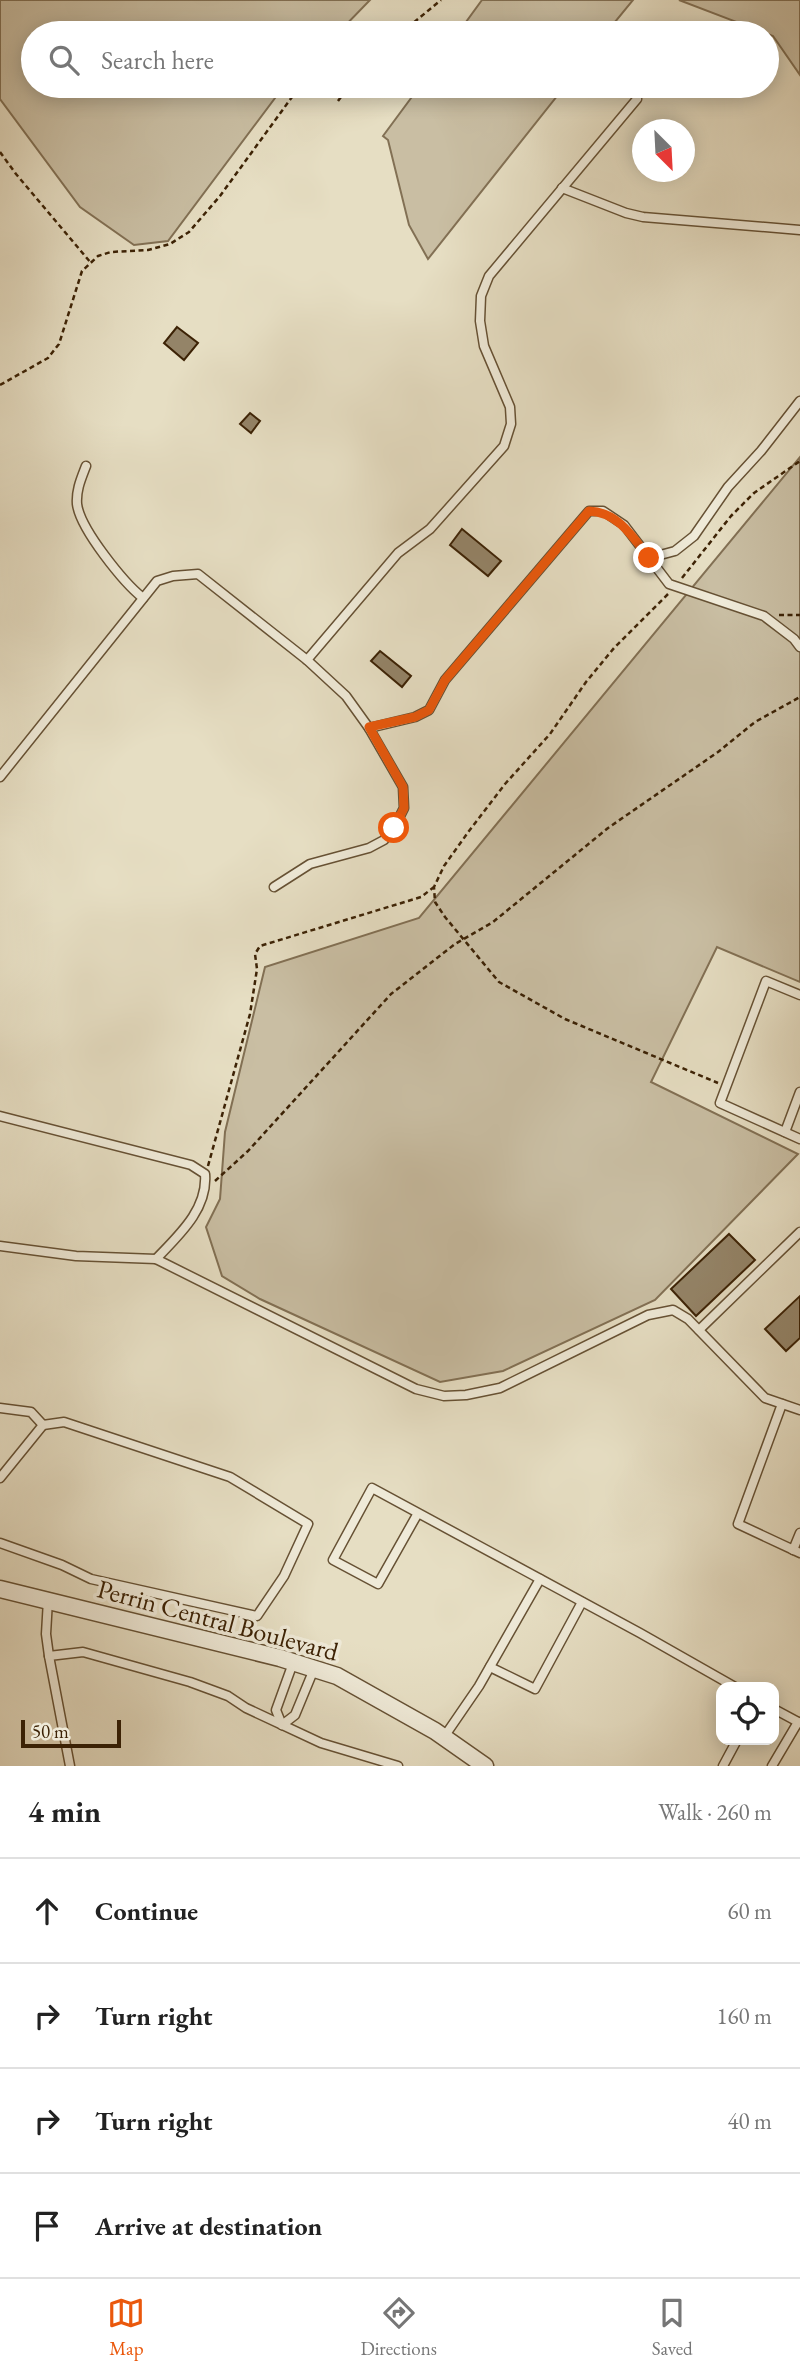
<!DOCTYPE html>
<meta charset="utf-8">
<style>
:root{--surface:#fff;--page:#f6f6f6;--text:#222;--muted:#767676;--line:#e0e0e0;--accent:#ea580c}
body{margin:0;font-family:"EB Garamond",serif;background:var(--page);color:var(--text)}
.controls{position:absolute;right:21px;bottom:21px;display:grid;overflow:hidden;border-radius:14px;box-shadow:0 4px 18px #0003}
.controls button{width:63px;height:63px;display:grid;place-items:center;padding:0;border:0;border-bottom:2px solid var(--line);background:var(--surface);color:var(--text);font:35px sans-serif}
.compass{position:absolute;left:632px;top:119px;width:63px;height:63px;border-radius:50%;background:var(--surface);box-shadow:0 4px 18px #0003;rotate:156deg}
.scale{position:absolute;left:21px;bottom:18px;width:100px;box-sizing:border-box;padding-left:7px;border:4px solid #3c2205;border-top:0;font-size:19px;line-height:24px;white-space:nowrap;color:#3c2205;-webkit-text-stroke:5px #efead8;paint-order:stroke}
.stop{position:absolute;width:21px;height:21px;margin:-16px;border:5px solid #ea580c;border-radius:50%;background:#fff}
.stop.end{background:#ea580c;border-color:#fff;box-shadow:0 2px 7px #0008}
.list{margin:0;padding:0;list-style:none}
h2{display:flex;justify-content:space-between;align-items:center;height:91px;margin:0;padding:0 28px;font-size:30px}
h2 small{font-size:23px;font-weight:400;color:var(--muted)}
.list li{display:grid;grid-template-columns:46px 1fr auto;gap:21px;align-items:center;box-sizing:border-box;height:105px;padding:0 28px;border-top:2px solid var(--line)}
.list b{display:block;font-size:26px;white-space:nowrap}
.list em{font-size:23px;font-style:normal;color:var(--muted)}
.icon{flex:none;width:38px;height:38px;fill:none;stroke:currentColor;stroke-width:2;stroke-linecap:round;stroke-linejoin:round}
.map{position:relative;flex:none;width:800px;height:1766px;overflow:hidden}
.search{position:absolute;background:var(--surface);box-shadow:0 4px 18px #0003;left:21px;right:21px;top:21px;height:77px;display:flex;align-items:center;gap:18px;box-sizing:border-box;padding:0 24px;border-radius:38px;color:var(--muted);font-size:26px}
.sheet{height:511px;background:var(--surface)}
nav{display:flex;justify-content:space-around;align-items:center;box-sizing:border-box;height:98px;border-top:2px solid var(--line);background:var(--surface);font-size:19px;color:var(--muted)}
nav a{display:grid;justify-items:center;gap:4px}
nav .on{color:var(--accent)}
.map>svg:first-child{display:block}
.green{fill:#c9bea3;stroke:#827054;stroke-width:2}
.building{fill:#948468;stroke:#3c2205;stroke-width:2}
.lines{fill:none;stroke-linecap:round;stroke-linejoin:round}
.service-casing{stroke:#665134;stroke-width:11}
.minor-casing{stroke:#665134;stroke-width:19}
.path{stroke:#3c2205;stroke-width:2.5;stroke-dasharray:5 3.5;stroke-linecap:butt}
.service{stroke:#efead8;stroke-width:8}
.minor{stroke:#efead8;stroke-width:16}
.route{stroke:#ea580c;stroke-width:9}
.labels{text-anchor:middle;stroke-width:7;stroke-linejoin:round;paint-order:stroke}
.street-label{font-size:26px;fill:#3c2205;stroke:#efead8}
</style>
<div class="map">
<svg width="800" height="1766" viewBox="0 0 800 1766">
<rect width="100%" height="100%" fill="#e6dec3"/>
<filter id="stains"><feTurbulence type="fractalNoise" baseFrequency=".00286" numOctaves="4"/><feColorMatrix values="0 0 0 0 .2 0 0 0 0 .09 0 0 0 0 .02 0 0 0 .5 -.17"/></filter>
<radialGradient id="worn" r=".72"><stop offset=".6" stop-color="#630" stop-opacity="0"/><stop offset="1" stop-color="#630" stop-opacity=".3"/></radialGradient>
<g class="green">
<path d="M 0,0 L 370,0 L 338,33 L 33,33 L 33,86 L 284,86 L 168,241 L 134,245 L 80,207 L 0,99 Z"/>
<path d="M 482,0 L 633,0 L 606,33 L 458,33 Z"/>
<path d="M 679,0 L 800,0 L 800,75 L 773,36 Z"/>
<path d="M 420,86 L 565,86 L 428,259 L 409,225 L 388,140 L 383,136 Z"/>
<path d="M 800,457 L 800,982 L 717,947 L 651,1082 L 798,1154 L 655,1300 L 503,1371 L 440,1382 L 260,1299 L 222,1276 L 206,1227 L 220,1199 L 225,1132 L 265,967 L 419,918 Z"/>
</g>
<g class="building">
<path d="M 177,327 L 198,343 L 184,360 L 164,343 Z"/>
<path d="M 250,413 L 260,421 L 251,433 L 240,424 Z"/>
<path d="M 462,529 L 501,561 L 488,576 L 450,545 Z"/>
<path d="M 380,651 L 411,676 L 402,687 L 371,661 Z"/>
<path d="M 729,1234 L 755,1260 L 696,1316 L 671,1289 Z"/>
<path d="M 800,1296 L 800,1338 L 786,1351 L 765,1329 Z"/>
</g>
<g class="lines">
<defs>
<g id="service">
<path d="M 562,188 L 626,213 L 643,217 L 800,230"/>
<path d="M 86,466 C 81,479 76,490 77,504 C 80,529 124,583 143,598"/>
<path d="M 649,558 L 675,551 L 694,536 L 728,487 L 761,451 L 800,401"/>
<path d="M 307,660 L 398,553 L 430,529 L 504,446 L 511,424 L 510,407 L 484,346 L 480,321 L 481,296 L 489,276 L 637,99"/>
<path d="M 369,728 L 415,717 L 429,710 L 445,680 L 589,511 L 603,511 L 624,525 L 669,584 L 764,616 L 794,639 L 800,647"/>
<path d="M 0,777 L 157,581 L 173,576 L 198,574 L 307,660 L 346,696 L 369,728 L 403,787 L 404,808 L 394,828 L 384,840 L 369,848 L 310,864 L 274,887"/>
<path d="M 800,995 L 766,981 L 720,1103 L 800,1139"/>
<path d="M 0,1116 L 191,1165 L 205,1174 C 208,1209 179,1235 156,1259"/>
<path d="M 785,1132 L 800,1092"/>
<path d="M 0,1246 L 76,1256 L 156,1259 L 416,1389 L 444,1396 L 466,1395 L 500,1388 L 648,1315 L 673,1310 L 688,1319 L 765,1398 L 800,1410"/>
<path d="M 699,1330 L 800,1232"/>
<path d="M 782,1404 L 738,1524 L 800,1553"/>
<path d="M 0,1408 L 31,1412 L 43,1425 L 0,1478"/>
<path d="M 418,1513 L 378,1584 L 333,1560 L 372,1488 L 640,1633 L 735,1687"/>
<path d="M 0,1543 L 62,1565 L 91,1579 L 257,1616 L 284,1576 L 308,1524 L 230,1477 L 64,1422 L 43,1425"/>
<path d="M 793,1550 L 800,1533"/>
<path d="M 48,1600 L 46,1634 L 49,1656"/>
<path d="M 490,1667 L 535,1689 L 582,1602"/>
<path d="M 774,1709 L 800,1723"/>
<path d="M 282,1725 L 295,1715 L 314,1669"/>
<path d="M 282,1725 L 276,1710 L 293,1663"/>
<path d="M 444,1737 L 479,1686 L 540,1579"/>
<path d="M 70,1766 L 49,1656 L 83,1652 L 190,1682 L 228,1696 L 246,1708 L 321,1743 L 398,1766"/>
<path d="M 723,1766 L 737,1740"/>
<path d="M 772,1766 L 798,1722"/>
</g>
<path id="minor" d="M 0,1589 L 280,1658 L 337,1676 L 435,1731 L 485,1766"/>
</defs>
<use href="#service" class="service-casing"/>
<use href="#minor" class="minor-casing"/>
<g class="path">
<path d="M 401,33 L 441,0"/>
<path d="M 338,101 L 349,86"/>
<path d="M 0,152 L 16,174 L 91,263"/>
<path d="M 0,385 L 48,358 L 59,344 L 82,271 L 98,256 L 111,252 L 148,250 L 170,244 L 189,232 L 220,196 L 300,86"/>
<path d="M 682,578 L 731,516 L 754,493 L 800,461"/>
<path d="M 668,594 L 614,648 L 586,682 L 550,734 L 505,784 L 469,831 L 444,866 L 434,887 L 435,902 L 445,917 L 499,982 L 565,1019 L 718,1083"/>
<path d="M 779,615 L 800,615"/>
<path d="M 208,1166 L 250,1014 L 257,969 L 255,954 L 260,946 L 421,897 L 434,887"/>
<path d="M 215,1181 L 248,1151 L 391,994 L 455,944 L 493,922 L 608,828 L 718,752 L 755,722 L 800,697"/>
</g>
<use href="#service" class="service"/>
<use href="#minor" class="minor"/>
</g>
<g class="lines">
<path class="route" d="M 394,828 L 404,808 L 403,787 L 369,727 L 415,717 L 429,710 L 445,680 L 589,511 C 618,512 633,537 649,558"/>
</g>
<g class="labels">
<g class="street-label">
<text transform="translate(218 1620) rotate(15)" y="9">Perrin Central Boulevard</text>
</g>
</g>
<rect width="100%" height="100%" filter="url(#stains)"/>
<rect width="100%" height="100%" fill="url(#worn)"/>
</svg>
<div class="controls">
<button><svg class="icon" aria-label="locate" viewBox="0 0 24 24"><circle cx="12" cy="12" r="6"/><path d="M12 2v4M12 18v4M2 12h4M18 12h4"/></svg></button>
</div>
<svg class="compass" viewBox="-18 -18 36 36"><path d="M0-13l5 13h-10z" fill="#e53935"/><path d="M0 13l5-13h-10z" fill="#767676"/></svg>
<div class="scale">50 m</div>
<div class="stop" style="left:394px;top:828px"></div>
<div class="stop end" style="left:649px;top:558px"></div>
<div class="search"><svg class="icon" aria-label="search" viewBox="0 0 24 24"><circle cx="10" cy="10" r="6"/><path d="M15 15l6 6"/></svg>Search here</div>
</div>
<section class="sheet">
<h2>4 min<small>Walk · 260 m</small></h2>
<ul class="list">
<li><svg class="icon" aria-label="ahead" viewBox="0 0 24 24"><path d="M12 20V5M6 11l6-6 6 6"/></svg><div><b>Continue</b></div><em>60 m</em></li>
<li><svg class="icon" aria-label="right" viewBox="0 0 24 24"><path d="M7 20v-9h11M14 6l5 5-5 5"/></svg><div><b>Turn right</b></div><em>160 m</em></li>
<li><svg class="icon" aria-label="right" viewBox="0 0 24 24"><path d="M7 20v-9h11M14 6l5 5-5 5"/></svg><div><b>Turn right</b></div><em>40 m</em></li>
<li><svg class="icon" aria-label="arrive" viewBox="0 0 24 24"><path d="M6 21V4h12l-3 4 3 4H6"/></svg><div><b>Arrive at destination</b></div></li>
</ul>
</section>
<nav>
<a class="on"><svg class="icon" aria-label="map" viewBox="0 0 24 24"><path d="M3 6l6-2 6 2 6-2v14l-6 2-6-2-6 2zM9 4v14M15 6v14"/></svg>Map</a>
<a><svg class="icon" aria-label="directions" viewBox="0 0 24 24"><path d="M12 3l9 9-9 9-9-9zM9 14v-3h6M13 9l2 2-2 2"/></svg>Directions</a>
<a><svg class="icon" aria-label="saved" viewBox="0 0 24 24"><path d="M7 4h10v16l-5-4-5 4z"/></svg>Saved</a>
</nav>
